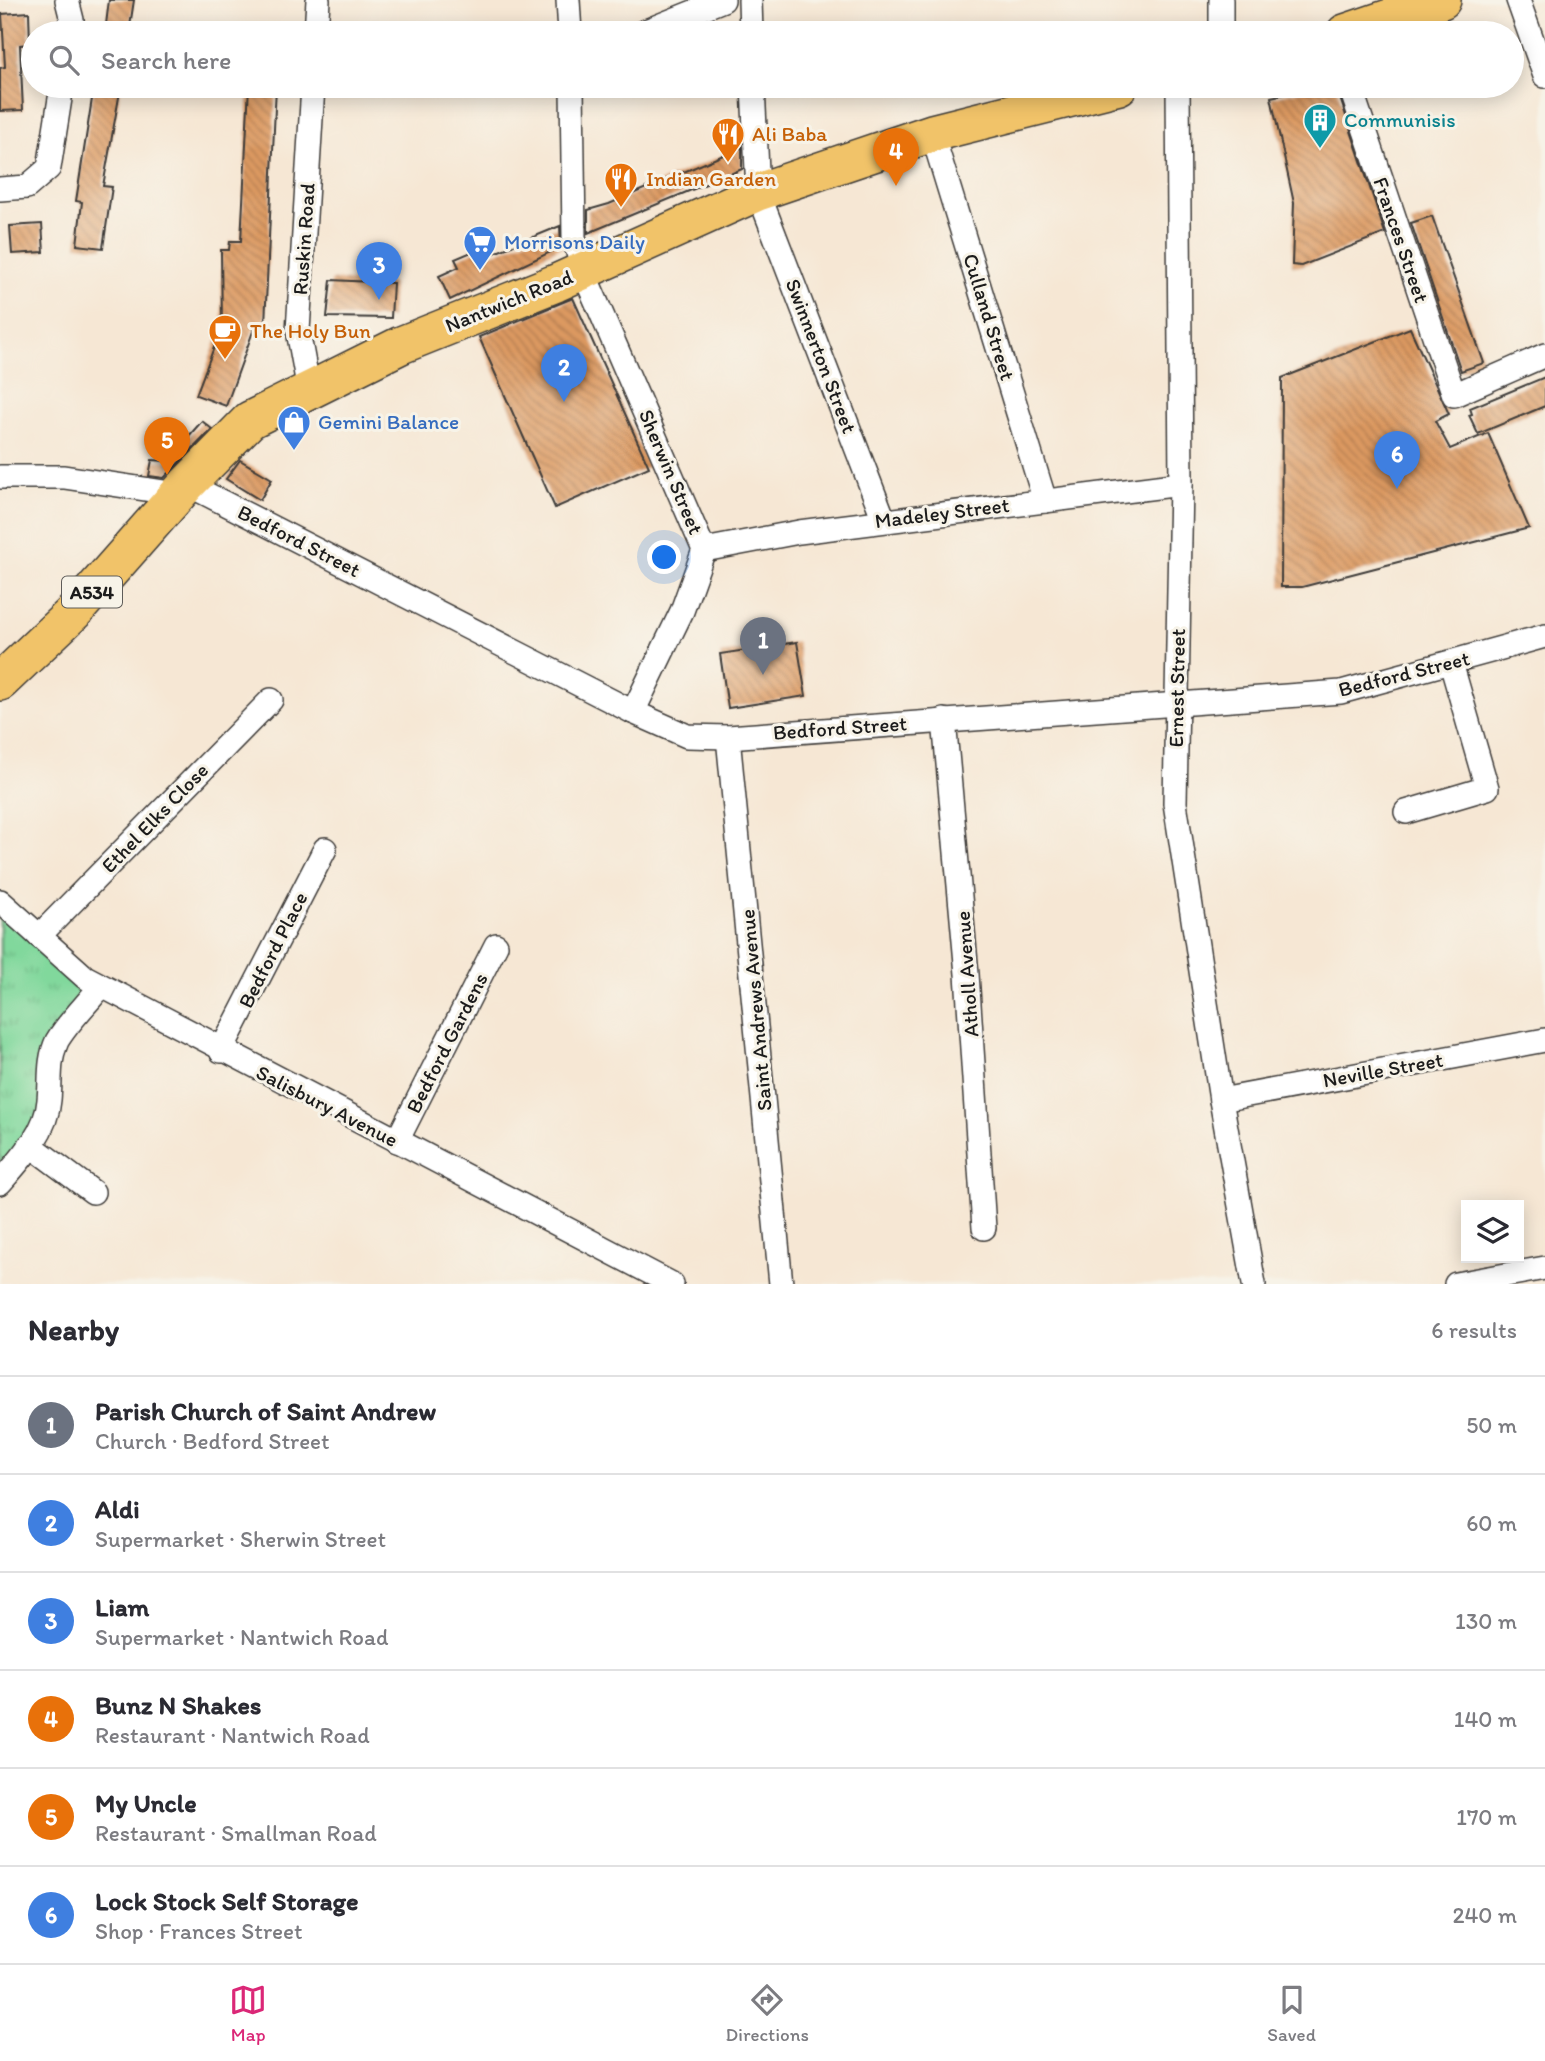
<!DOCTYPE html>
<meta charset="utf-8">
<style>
:root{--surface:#fff;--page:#f2f2f3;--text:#2b2b33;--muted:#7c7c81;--line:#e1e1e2;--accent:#db2777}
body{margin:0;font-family:Itim,sans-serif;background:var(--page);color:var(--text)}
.controls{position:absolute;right:21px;bottom:21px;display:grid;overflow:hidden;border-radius:0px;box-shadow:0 4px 18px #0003}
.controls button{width:63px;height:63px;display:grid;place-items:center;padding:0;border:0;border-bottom:2px solid var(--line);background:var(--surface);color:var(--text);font:35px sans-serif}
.you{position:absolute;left:665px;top:558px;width:24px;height:24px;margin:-18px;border:5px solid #fff;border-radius:50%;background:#1a73e8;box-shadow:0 0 0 10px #1a73e833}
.badge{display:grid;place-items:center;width:46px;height:46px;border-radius:50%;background:var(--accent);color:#fff;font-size:23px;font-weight:700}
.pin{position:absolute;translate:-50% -58px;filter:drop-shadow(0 2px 4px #0008)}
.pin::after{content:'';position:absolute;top:37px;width:24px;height:21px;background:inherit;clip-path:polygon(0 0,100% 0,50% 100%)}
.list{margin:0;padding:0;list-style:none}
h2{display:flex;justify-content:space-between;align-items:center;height:91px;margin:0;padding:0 28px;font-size:30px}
h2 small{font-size:23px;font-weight:400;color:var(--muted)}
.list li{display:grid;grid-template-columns:46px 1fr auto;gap:21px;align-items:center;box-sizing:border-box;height:98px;padding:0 28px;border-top:2px solid var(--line)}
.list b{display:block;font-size:26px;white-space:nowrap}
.list p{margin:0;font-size:23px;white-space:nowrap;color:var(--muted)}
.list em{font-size:23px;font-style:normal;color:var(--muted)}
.icon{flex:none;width:38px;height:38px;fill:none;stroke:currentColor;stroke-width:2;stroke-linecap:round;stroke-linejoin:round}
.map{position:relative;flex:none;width:1545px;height:1284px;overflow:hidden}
.search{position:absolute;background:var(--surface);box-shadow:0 4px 18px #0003;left:21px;right:21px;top:21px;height:77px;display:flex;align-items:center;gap:18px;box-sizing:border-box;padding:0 24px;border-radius:38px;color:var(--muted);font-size:26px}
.sheet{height:679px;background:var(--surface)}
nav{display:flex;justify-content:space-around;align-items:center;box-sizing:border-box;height:98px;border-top:2px solid var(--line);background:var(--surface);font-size:19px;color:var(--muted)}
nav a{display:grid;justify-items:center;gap:4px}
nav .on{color:var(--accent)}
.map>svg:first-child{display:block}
.park{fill:url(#park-tufts);stroke:#4e7a5c;stroke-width:2}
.building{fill:url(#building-back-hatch)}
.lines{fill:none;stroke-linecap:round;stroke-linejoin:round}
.street-casing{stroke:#3d3a38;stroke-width:26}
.primary-casing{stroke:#3d3a38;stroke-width:40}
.street{stroke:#fff;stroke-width:23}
.primary{stroke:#f1c369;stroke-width:37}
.labels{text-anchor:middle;stroke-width:6;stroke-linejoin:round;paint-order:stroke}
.shield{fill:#f7f3e8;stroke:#5e5c59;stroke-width:2}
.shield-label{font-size:19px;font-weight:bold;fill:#1c1c1c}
.culture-label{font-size:21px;fill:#0d838f;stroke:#f7f3e8;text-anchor:start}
.food-label{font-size:21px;fill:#c56008;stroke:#f7f3e8;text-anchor:start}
.street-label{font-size:21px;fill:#1c1c1c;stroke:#f7f3e8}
.shop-label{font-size:21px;fill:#366cbe;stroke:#f7f3e8;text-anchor:start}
</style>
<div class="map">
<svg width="1545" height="1284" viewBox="0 0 1545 1284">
<defs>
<pattern id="park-tufts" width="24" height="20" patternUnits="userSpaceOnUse" patternTransform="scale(1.75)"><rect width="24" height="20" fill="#81d89c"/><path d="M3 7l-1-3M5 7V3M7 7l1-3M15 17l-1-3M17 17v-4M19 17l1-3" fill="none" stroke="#6fb986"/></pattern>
<pattern id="building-back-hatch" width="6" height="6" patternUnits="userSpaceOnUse" patternTransform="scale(1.75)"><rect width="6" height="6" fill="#dc9961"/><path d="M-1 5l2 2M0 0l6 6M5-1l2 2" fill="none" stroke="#b27c4f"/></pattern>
</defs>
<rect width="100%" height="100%" fill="#f7f3e8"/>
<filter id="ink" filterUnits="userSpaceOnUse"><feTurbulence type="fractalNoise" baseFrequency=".0143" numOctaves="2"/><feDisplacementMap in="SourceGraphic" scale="14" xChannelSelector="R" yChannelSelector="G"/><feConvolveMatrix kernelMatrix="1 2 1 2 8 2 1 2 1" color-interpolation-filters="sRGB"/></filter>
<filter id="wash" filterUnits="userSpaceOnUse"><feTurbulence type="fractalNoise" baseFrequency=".00686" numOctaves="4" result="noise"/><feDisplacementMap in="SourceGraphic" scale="28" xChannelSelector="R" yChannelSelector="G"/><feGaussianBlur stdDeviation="1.57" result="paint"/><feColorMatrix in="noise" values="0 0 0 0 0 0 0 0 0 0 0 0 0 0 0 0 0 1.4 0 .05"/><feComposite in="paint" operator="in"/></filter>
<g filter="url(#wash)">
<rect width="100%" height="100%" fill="#f6e7d4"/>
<path class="park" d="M 0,901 L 101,986 L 57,1042 L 49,1103 L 0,1182 Z"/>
<g id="blocks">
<g class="building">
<path d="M 109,0 L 134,0 L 129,33 L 105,33 Z"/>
<path d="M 29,12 L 30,44 L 20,45 L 23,110 L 0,111 L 0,68 L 5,67 L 2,14 Z"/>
<path d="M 94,86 L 121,86 L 103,186 L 112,187 L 103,248 L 77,245 L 82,202 L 76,201 Z"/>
<path d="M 249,86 L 276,86 L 265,324 L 256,323 L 226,406 L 196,395 L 222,326 L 221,250 L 229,250 L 230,241 L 241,241 Z"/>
<path d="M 1322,86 L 1336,86 L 1385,233 L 1301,266 L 1292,265 L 1294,203 L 1271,97 Z"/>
<path d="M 742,147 L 742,169 L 588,233 L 588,210 L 609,204 Z"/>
<path d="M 1432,216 L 1484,363 L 1461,371 L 1411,223 Z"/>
<path d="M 42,224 L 44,252 L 12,254 L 10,226 Z"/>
<path d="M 560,226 L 561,247 L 450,300 L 439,276 L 459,267 L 455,259 L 488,245 L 492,254 Z"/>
<path d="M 331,280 L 393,283 L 391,318 L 327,317 Z"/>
<path d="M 573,298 L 649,467 L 555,508 L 479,337 Z"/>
<path d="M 1410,328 L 1449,414 L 1435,421 L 1450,449 L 1488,433 L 1529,528 L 1302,587 L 1281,587 L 1282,378 Z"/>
<path d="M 1545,377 L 1545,406 L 1478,434 L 1469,415 L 1472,414 L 1470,408 Z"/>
<path d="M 202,421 L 212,429 L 164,478 L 149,476 L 152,460 L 167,461 Z"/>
<path d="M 240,460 L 272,479 L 260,500 L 226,479 Z"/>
<path d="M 797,642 L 806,696 L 728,708 L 720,654 Z"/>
</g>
</g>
</g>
<g filter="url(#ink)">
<use href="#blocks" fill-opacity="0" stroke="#3d3a38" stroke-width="2"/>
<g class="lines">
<defs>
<g id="street">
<path d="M 67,0 L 72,20 L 70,33"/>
<path d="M 568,0 L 570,33"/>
<path d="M 750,0 L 751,33"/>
<path d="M 1518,0 L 1545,76"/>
<path d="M 316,33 L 318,0"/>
<path d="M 641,33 L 723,0"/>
<path d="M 1221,33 L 1221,0"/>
<path d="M 572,86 L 574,238 L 583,271 L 704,550 L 682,611 L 633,712"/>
<path d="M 753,86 L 758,192 L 884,520"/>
<path d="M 1178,86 L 1181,484 L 1175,803 L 1221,1100 L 1254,1284"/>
<path d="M 1350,86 L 1454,395 L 1545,355"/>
<path d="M 932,133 L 1045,501"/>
<path d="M 0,189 L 27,187 L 49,168 L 62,86"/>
<path d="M 309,391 L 298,331 L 313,86"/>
<path d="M 0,477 L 64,477 L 178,494"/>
<path d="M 187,484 L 633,712 L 687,736 L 728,737 L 1341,692 L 1545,636"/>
<path d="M 704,550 L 799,532 L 1181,484"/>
<path d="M 944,720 L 967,974 L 984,1228"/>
<path d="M 728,737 L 781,1284"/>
<path d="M 1406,812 L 1487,788 L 1451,663"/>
<path d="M 0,901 L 85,977 L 672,1284"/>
<path d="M 39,936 L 271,700"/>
<path d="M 221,1051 L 325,849"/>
<path d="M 1221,1100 L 1545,1040"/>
<path d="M 397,1141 L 496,945"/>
<path d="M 30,1145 L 93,1192"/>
<path d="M 0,1183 C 20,1160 47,1132 49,1100 C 51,1080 48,1060 57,1041 C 68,1022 88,1003 101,986"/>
<path d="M 1456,1284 L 1545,1268"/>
</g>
<g id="primary">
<path d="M 1345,33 L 1442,0"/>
<path d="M 0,682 L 75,611 L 187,484 L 250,420 L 401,345 L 556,283 L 758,192 L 932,133 L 1119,86"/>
</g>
</defs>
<use href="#street" class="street-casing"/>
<use href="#primary" class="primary-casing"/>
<use href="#street" class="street"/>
<use href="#primary" class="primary"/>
</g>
</g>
<defs>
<symbol id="building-pin" viewBox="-11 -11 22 30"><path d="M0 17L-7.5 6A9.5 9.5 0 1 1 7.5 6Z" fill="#0f9aa8" stroke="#f7f3e8"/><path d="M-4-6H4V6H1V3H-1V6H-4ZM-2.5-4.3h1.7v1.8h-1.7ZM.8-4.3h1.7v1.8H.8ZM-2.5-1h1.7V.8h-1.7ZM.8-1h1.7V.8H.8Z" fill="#fff"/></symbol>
<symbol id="restaurant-pin" viewBox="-11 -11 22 30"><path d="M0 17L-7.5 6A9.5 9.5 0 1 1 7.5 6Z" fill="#e8710a" stroke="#f7f3e8"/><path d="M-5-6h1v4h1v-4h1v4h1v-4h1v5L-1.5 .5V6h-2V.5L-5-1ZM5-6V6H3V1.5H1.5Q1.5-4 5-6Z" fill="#fff"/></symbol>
<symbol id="supermarket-pin" viewBox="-11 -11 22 30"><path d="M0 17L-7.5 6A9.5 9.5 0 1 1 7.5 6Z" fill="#3f7fe0" stroke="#f7f3e8"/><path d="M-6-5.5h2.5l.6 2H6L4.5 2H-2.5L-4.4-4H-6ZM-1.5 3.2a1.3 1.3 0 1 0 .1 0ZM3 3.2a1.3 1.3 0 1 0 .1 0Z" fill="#fff"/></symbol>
<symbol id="cafe-pin" viewBox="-11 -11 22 30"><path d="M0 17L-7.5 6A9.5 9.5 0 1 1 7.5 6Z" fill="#e8710a" stroke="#f7f3e8"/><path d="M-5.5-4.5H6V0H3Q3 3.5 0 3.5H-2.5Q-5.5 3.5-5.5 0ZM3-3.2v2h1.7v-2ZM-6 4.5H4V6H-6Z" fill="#fff"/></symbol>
<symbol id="shop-pin" viewBox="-11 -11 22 30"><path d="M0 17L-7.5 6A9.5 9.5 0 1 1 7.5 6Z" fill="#3f7fe0" stroke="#f7f3e8"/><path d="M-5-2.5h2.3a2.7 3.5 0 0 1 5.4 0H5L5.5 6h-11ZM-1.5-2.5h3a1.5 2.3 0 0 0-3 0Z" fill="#fff"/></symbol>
</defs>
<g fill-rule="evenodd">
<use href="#building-pin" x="1301" y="101" width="38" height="52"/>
<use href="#restaurant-pin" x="709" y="115" width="38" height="52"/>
<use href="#restaurant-pin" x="602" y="160" width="38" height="52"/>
<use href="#supermarket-pin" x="461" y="223" width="38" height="52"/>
<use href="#cafe-pin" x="206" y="312" width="38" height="52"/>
<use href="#shop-pin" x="275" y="403" width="38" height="52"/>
</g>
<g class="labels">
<rect class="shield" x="62" y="576.5" width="60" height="31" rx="5"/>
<g class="shield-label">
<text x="92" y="599">A534</text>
</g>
<g class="culture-label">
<text x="1344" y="127">Communisis</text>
</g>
<g class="food-label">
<text x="752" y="141">Ali Baba</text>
<text x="646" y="186">Indian Garden</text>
<text x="250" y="338">The Holy Bun</text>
</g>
<g class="street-label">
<text transform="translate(304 239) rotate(-86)" y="7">Ruskin Road</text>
<text transform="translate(1401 240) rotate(71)" y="7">Frances Street</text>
<text transform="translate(509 301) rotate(-22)" y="7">Nantwich Road</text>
<text transform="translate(989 317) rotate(73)" y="7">Culland Street</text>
<text transform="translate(821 356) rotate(69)" y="7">Swinnerton Street</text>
<text transform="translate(671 472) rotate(67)" y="7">Sherwin Street</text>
<text transform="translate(942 513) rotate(-7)" y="7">Madeley Street</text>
<text transform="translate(299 541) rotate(27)" y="7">Bedford Street</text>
<text transform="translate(1404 674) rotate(-14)" y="7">Bedford Street</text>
<text transform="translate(1177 688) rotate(-89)" y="7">Ernest Street</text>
<text transform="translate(840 728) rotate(-4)" y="7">Bedford Street</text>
<text transform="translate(155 818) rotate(-46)" y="7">Ethel Elks Close</text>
<text transform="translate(273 950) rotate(-63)" y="7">Bedford Place</text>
<text transform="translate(967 974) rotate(-94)" y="7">Atholl Avenue</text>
<text transform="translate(756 1010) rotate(-95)" y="7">Saint Andrews Avenue</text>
<text transform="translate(447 1043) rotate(-63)" y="7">Bedford Gardens</text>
<text transform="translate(1383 1070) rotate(-10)" y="7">Neville Street</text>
<text transform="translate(327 1106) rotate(27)" y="7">Salisbury Avenue</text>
</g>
<g class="shop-label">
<text x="504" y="249">Morrisons Daily</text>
<text x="318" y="429">Gemini Balance</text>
</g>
</g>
</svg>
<div class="controls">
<button><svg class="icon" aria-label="layers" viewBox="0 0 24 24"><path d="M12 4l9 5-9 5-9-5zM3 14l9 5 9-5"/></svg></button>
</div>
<div class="you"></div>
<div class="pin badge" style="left:763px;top:675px;background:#6b7280">1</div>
<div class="pin badge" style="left:564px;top:402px;background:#3f7fe0">2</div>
<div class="pin badge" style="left:379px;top:300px;background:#3f7fe0">3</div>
<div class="pin badge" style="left:896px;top:186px;background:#e8710a">4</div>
<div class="pin badge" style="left:167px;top:475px;background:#e8710a">5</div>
<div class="pin badge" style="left:1397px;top:489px;background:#3f7fe0">6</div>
<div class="search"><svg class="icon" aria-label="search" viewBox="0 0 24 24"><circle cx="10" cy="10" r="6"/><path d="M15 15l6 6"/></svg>Search here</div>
</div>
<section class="sheet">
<h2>Nearby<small>6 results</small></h2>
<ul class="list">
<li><span class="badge" style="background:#6b7280">1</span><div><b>Parish Church of Saint Andrew</b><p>Church · Bedford Street</p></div><em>50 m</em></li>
<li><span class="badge" style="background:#3f7fe0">2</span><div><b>Aldi</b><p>Supermarket · Sherwin Street</p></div><em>60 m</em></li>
<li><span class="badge" style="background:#3f7fe0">3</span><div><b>Liam</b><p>Supermarket · Nantwich Road</p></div><em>130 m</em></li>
<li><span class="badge" style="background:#e8710a">4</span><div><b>Bunz N Shakes</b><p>Restaurant · Nantwich Road</p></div><em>140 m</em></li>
<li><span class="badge" style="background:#e8710a">5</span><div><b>My Uncle</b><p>Restaurant · Smallman Road</p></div><em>170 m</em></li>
<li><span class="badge" style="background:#3f7fe0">6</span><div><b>Lock Stock Self Storage</b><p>Shop · Frances Street</p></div><em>240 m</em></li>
</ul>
</section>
<nav>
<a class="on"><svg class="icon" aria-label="map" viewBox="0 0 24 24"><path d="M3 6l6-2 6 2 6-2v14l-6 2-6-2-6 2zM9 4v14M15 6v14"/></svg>Map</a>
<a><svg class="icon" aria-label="directions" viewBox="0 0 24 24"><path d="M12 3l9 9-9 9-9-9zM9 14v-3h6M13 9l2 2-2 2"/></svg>Directions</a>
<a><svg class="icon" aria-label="saved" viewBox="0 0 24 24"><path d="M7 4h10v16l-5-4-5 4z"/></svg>Saved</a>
</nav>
